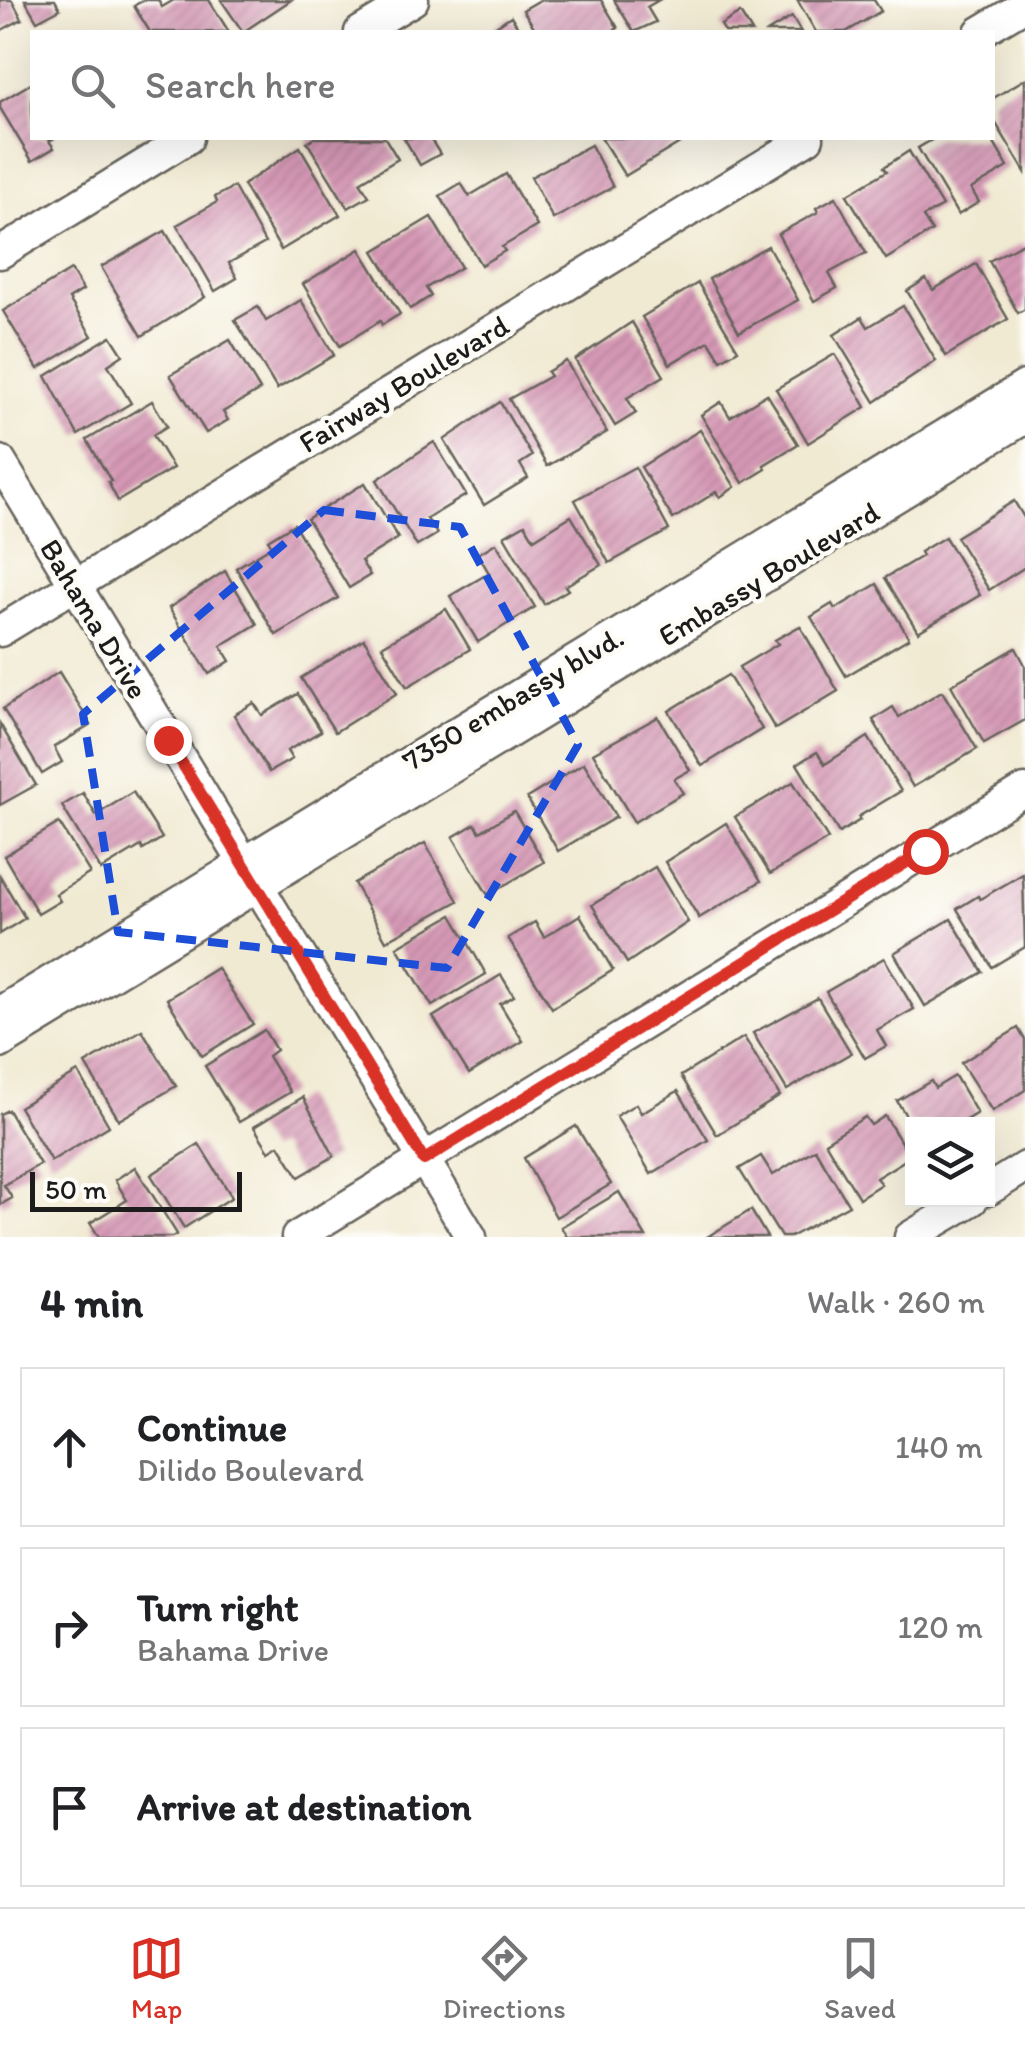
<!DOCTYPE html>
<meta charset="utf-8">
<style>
:root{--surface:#fff;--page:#f2f2f2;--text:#202124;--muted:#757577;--line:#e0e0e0;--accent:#d93025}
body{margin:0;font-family:Itim,sans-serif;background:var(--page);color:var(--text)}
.controls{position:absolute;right:30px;bottom:30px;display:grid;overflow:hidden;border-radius:0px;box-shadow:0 10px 40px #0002}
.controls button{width:90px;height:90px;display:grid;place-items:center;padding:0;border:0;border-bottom:2px solid var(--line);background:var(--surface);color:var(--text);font:50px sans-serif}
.scale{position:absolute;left:30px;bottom:25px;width:212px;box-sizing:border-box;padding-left:10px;border:5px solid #1c1c1c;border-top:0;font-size:28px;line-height:35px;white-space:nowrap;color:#1c1c1c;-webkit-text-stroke:8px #fdfcf7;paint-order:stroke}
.stop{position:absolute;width:30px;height:30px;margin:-22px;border:8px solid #d93025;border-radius:50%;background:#fff}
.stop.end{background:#d93025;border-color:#fff;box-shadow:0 2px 10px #0008}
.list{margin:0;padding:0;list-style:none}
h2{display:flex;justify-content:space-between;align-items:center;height:130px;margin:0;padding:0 40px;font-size:42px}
h2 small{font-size:32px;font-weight:400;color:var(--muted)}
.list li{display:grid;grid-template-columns:65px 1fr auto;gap:30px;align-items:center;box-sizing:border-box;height:160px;margin:0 20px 20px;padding:0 20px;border:2px solid var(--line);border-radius:0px}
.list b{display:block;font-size:38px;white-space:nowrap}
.list p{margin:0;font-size:32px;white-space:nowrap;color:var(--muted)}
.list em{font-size:32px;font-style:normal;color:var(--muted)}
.icon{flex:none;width:55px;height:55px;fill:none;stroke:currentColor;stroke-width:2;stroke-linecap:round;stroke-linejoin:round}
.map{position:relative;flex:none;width:1025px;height:1237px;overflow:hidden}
.search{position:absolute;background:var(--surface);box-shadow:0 10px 40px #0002;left:30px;right:30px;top:30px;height:110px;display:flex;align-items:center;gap:25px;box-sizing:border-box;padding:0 35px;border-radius:0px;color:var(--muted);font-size:38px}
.sheet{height:670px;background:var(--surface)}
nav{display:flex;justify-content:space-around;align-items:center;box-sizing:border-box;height:140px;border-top:2px solid var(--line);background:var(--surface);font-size:28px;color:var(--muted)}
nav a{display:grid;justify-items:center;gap:5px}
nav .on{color:var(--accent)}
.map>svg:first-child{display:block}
.building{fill:url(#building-hatch)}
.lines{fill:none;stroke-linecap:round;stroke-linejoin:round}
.street-casing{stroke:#67645c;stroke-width:35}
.street{stroke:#fff;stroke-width:30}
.route{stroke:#d93025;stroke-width:12}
.marked{fill:none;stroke:#1d4ed8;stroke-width:8;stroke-dasharray:20 12;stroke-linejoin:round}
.labels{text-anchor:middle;stroke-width:9;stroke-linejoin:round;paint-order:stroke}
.street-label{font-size:30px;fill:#1c1c1c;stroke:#fdfcf7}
</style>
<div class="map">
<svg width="1025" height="1237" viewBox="0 0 1025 1237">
<defs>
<pattern id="building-hatch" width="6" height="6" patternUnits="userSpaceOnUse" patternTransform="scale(2.5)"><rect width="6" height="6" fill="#d598b5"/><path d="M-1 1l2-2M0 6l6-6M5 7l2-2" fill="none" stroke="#b6829b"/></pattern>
</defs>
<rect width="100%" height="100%" fill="#fdfcf7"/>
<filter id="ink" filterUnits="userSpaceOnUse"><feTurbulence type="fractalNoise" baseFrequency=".01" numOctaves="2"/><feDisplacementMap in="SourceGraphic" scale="20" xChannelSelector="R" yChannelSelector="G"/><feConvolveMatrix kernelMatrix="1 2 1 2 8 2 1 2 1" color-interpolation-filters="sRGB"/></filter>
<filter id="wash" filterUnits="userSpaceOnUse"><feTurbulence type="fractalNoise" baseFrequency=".0048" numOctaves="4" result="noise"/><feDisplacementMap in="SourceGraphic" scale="40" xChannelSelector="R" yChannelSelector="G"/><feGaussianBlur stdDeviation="2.25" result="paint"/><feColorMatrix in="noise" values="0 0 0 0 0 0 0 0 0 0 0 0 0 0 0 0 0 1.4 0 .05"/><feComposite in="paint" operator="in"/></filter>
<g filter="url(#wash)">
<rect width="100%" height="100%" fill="#f1ead3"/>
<g id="blocks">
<g class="building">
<path d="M 0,0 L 12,0 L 22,19 L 0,31 Z"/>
<path d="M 25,0 L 55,0 L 60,9 L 37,21 Z"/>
<path d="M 143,0 L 158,0 L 162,7 L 174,0 L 209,0 L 229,32 L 150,32 L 134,6 Z"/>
<path d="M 221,0 L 291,0 L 243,32 Z"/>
<path d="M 540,0 L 601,0 L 618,28 L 611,32 L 537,32 L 523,10 Z"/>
<path d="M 614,0 L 659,0 L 647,7 L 656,22 L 634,32 Z"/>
<path d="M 797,0 L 874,0 L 881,11 L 846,32 L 816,32 Z"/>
<path d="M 740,13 L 752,32 L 725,32 L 721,25 Z"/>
<path d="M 511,16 L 521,32 L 495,32 L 493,28 Z"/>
<path d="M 792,17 L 801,32 L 767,32 Z"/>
<path d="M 1025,79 L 1025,172 L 992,117 L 992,99 Z"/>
<path d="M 32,83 L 32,138 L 55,138 L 49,141 L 54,148 L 32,161 L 0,108 L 0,102 Z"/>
<path d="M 314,138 L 385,138 L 398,159 L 360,182 L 369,196 L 348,208 L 307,142 Z"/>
<path d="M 404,138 L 430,138 L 440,154 L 420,165 Z"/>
<path d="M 601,138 L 688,138 L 625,176 Z"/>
<path d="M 935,138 L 991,138 L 1008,167 L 971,189 L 979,202 L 958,215 L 918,148 Z"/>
<path d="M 591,145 L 613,187 L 553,219 L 531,177 Z"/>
<path d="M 300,147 L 340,215 L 281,250 L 243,185 Z"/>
<path d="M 909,151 L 942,206 L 923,217 L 932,231 L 886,259 L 847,195 L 887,171 L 884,167 Z"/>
<path d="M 506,174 L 537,226 L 502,247 L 505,251 L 481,265 L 440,196 L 461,183 L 469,196 Z"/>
<path d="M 234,187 L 265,243 L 229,263 L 237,278 L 215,291 L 177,225 L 217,202 L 215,197 Z"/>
<path d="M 836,197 L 866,253 L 829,273 L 837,288 L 814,301 L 778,234 L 818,212 L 816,208 Z"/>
<path d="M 431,217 L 461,267 L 426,288 L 431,296 L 410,309 L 374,251 Z"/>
<path d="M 165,231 L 205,297 L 142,336 L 101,267 Z"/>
<path d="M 1025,242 L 1025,309 L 1018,313 L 989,261 Z"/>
<path d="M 768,246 L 798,300 L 739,332 L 709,279 Z"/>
<path d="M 360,249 L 400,314 L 382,325 L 380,321 L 340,346 L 303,284 Z"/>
<path d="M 976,264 L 1008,319 L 946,356 L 907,291 L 926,279 L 933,290 Z"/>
<path d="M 71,270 L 83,290 L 69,299 L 92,336 L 38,369 L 3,311 Z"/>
<path d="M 698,283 L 738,350 L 721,360 L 709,341 L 670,364 L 642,317 Z"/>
<path d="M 301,300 L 334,355 L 277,389 L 235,320 L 258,307 L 266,321 Z"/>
<path d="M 903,306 L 936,361 L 875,402 L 834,335 L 862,317 L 868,327 Z"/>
<path d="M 632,322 L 664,376 L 627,398 L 636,413 L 615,426 L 575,360 Z"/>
<path d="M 111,336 L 123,355 L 108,365 L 131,403 L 78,435 L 46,376 Z"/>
<path d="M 230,340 L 260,390 L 223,412 L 228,420 L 206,433 L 170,375 Z"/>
<path d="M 835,354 L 866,407 L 808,443 L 776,389 Z"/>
<path d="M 566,361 L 607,432 L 547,466 L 509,399 L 550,376 L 547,372 Z"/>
<path d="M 767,394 L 798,444 L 764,465 L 766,469 L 743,483 L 701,415 L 721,402 L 730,417 Z"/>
<path d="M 152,401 L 167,426 L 153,435 L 173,468 L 118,501 L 108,482 L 111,481 L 87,440 Z"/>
<path d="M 500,402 L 532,456 L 520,464 L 528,478 L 484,505 L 444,440 Z"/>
<path d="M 700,430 L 735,487 L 720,497 L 716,492 L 673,519 L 641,467 Z"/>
<path d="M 434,442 L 466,495 L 427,519 L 437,534 L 417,546 L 377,480 Z"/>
<path d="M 635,467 L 669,530 L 609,563 L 575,500 Z"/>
<path d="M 365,483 L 398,538 L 361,561 L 370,575 L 349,588 L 307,519 Z"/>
<path d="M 1014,501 L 1025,519 L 1025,567 L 989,590 L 956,537 Z"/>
<path d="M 571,516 L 601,565 L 565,586 L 568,590 L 544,604 L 504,536 L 525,524 L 534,539 Z"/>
<path d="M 294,524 L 338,598 L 276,635 L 236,568 L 272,546 L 268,540 Z"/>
<path d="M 945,537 L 980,595 L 918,632 L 885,578 L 922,556 L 920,552 Z"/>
<path d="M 496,543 L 535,607 L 478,642 L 450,596 L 489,573 L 478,554 Z"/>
<path d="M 225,571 L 257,624 L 221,646 L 230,661 L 209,674 L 169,608 Z"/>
<path d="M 877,584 L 909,638 L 846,676 L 811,617 L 832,604 L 835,609 Z"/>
<path d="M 446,609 L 470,649 L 407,687 L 382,646 Z"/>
<path d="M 800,626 L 838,691 L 775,729 L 739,667 L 778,644 L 775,640 Z"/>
<path d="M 364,639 L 397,693 L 335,732 L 301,678 Z"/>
<path d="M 1016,648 L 1025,665 L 1025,720 L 984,743 L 951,685 Z"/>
<path d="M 59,672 L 91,725 L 54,747 L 62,762 L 42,774 L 3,709 Z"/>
<path d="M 728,675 L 762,729 L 702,766 L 669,711 Z"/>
<path d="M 942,691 L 977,749 L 913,787 L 873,720 L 893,707 L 899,717 Z"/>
<path d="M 298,694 L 321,731 L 287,751 L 292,759 L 269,772 L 234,715 L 254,703 L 262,715 Z"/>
<path d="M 658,717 L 690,770 L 674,779 L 683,793 L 634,822 L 593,753 Z"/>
<path d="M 0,724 L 36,785 L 0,805 Z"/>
<path d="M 868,737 L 901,791 L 858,817 L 860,820 L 839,833 L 797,764 L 817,752 L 825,764 Z"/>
<path d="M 584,763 L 616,817 L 558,851 L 527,798 Z"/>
<path d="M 793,782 L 828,839 L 770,874 L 735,817 Z"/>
<path d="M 133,792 L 162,838 L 143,850 L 141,846 L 101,870 L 62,806 L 83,793 L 96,815 Z"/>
<path d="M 514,811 L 544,862 L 488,895 L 453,837 L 475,824 L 480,832 Z"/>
<path d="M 59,823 L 90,873 L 56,894 L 60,901 L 38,914 L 4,856 Z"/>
<path d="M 726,823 L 761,881 L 699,918 L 665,862 Z"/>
<path d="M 425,843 L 458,901 L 386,941 L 354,883 Z"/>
<path d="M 655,867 L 688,922 L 627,963 L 592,905 Z"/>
<path d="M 1023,874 L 1025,947 L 992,967 L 957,909 L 978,896 L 980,899 Z"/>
<path d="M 0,876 L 25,918 L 0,934 Z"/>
<path d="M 452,915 L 486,974 L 432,1006 L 397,947 Z"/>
<path d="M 580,915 L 613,970 L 552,1008 L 508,938 L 535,922 L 544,937 Z"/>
<path d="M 951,919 L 983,972 L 925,1006 L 894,953 Z"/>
<path d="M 884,958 L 914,1009 L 877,1030 L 886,1046 L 865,1058 L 826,992 Z"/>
<path d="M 217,968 L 253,1024 L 202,1056 L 167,999 Z"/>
<path d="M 501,975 L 514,996 L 500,1004 L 523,1041 L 469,1074 L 433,1017 Z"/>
<path d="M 818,998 L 851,1053 L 787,1090 L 753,1033 Z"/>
<path d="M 1018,1028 L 1025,1040 L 1025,1090 L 992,1111 L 961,1063 Z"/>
<path d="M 142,1030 L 176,1086 L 119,1120 L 85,1064 Z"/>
<path d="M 264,1030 L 276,1050 L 268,1056 L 290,1092 L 239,1122 L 205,1066 Z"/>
<path d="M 744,1037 L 780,1096 L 717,1135 L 681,1076 Z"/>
<path d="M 78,1072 L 109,1126 L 51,1161 L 19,1107 Z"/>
<path d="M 955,1076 L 977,1113 L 959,1124 L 911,1124 L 897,1101 L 931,1081 L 935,1088 Z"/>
<path d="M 678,1091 L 708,1140 L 651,1174 L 616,1116 L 636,1104 L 641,1113 Z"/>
<path d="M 303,1097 L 334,1156 L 299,1177 L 279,1145 L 269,1151 L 254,1127 Z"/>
<path d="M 8,1110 L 40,1164 L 4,1185 L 12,1198 L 0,1205 L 0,1114 Z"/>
<path d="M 885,1116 L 910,1157 L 876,1178 L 881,1184 L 859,1198 L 825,1142 L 865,1117 L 871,1125 Z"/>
<path d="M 576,1126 L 611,1184 L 556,1217 L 524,1158 Z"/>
<path d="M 199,1144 L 232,1197 L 184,1228 L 151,1175 Z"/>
<path d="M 815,1149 L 849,1205 L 790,1237 L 781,1237 L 739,1169 L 761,1156 L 773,1175 Z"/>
<path d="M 135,1167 L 177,1234 L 172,1237 L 99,1237 L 90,1223 L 127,1200 L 115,1180 Z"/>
<path d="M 619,1192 L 646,1237 L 567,1237 L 561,1227 Z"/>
<path d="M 751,1210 L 767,1237 L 707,1237 Z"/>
</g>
</g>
</g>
<g filter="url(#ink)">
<use href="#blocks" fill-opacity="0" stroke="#67645c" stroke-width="2.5"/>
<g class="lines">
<defs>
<g id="street">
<path d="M 360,32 L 413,0"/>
<path d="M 980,32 L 1025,5"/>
<path d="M 0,253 L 188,138"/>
<path d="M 0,461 L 471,1237"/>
<path d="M 0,631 L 808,138"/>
<path d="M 0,1012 L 1025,386"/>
<path d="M 0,1043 L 1025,418"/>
<path d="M 988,1190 L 1025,1167"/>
<path d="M 297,1237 L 1025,790"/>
<path d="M 910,1237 L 972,1200"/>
</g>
</defs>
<use href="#street" class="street-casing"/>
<use href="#street" class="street"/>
</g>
</g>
<g class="lines" filter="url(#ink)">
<path class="route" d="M 168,740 L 424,1160 L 925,851"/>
</g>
<path class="marked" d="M 324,510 L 460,527 L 578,745 L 447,968 L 118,932 L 83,714 Z"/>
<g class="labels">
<g class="street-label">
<text transform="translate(404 384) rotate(-31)" y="10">Fairway Boulevard</text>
<text transform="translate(769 574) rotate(-31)" y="10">Embassy Boulevard</text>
<text transform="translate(94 619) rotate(59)" y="10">Bahama Drive</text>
<text transform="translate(513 699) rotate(-31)" y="10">7350 embassy blvd.</text>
</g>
</g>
</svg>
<div class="controls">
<button><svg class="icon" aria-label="layers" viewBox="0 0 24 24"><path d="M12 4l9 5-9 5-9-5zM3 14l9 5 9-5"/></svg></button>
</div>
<div class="scale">50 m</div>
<div class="stop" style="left:925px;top:851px"></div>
<div class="stop end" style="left:168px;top:740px"></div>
<div class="search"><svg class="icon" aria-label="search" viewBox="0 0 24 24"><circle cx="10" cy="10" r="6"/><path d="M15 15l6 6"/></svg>Search here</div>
</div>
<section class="sheet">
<h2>4 min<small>Walk · 260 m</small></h2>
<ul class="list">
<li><svg class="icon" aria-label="ahead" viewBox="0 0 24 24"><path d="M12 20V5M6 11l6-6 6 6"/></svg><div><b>Continue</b><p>Dilido Boulevard</p></div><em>140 m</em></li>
<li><svg class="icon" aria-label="right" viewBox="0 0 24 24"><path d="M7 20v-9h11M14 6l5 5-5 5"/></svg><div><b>Turn right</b><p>Bahama Drive</p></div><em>120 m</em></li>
<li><svg class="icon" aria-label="arrive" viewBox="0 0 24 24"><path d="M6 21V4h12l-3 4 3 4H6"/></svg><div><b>Arrive at destination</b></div></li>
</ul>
</section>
<nav>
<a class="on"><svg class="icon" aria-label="map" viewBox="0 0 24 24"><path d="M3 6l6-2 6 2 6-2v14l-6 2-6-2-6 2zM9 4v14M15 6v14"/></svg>Map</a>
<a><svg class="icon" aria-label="directions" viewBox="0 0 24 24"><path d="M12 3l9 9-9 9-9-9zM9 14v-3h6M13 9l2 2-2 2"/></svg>Directions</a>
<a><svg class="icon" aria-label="saved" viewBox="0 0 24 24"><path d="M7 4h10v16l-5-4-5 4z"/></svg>Saved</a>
</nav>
